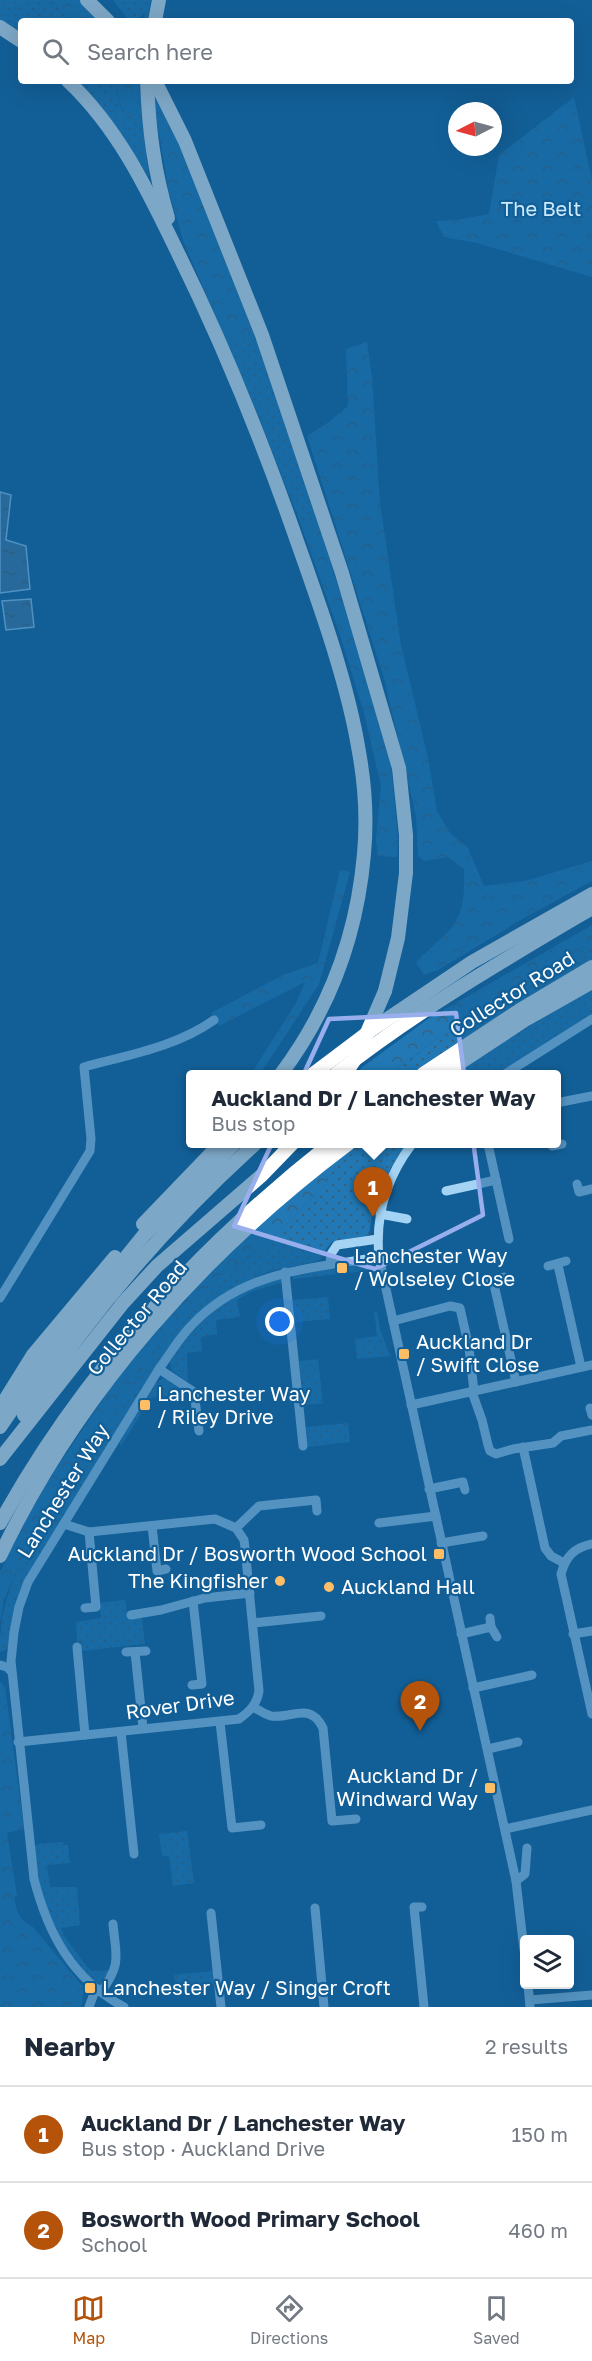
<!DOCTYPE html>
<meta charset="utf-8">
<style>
:root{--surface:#fff;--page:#f6f6f7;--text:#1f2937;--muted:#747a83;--line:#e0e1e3;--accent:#b45309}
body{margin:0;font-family:"Golos Text",sans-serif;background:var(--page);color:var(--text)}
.controls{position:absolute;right:18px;bottom:18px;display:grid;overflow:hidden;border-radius:6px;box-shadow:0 6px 24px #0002}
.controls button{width:54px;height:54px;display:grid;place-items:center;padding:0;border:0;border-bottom:2px solid var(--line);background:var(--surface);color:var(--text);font:30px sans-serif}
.compass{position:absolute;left:448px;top:102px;width:54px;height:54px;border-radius:50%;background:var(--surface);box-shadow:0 6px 24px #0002;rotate:264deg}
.you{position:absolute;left:280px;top:1322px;width:21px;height:21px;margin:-15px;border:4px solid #fff;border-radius:50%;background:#1a73e8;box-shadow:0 0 0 9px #1a73e833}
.badge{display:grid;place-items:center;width:39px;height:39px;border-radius:50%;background:var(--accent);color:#fff;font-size:20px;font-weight:700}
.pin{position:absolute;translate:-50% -50px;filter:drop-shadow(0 2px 3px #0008)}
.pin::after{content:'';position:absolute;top:32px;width:21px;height:18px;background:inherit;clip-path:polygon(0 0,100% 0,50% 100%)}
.popup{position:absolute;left:186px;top:1070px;width:375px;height:78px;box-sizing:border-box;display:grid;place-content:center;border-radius:6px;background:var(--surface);filter:drop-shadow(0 2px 4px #0005);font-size:20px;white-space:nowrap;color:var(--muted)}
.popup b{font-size:22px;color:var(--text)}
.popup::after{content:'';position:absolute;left:50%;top:100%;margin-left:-12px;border:12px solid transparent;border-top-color:var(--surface)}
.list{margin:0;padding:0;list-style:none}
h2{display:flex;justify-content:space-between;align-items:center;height:78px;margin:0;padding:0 24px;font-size:26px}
h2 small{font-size:20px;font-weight:400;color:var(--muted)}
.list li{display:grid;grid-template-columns:39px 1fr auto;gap:18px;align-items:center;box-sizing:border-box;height:96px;padding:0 24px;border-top:2px solid var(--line)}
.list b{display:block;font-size:22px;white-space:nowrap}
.list p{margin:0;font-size:20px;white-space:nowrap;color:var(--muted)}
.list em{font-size:20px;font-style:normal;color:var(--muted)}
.icon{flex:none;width:33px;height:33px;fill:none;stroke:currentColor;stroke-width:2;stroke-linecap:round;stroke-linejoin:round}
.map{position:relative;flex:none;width:592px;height:2007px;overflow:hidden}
.search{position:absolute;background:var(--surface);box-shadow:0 6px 24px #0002;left:18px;right:18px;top:18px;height:66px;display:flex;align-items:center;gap:15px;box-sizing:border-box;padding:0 21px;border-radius:6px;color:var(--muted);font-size:22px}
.sheet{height:270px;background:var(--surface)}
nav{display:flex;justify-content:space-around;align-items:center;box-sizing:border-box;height:84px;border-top:2px solid var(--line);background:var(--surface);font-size:16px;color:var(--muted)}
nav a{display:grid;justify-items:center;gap:3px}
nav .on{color:var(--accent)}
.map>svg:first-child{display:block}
.grass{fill:url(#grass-dots)}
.forest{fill:url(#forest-crowns)}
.water{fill:url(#water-ripples);stroke:#96d0f6;stroke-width:1.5}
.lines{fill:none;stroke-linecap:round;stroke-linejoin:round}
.minor{stroke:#a4d3f3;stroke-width:9}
.highway{stroke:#fff;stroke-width:14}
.highway-bridge{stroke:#fff;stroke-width:14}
.marked{fill:none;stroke:#99afed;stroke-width:4.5;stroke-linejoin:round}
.poi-dot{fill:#ffbe66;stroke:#125f98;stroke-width:2}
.labels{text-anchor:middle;stroke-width:4.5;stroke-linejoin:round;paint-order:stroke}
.park-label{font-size:20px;fill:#cce9fd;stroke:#125f98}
.street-label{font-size:20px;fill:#fff;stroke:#125f98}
.poi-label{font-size:20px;fill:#fff;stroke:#125f98;text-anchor:start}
</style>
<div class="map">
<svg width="592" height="2007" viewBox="0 0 592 2007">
<defs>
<pattern id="grass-dots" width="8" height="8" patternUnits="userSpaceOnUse" patternTransform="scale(1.5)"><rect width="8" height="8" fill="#2178b5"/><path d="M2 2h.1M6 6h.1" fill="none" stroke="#366280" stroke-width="1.8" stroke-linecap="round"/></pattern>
<pattern id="forest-crowns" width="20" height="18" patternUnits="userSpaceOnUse" patternTransform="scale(1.5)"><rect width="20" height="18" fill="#2178b5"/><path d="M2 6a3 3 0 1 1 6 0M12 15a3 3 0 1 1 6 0" fill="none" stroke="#366280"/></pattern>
<pattern id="water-ripples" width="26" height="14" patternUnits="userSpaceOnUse" patternTransform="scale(1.5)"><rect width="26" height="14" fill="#40769f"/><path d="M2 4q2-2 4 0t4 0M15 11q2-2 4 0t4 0" fill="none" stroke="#475f71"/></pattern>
</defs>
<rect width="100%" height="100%" fill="#125f98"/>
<g class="grass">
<path d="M 0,0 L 48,0 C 59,4 61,16 71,21 L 21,21 L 21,34 L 0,20 Z"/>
<path d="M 113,0 L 151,0 L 147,21 L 144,21 L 145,12 L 136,21 L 129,21 Z"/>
<path d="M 76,81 L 114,81 L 121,107 L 136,119 L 140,87 L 149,177 L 104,110 Z"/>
<path d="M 211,219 L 254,331 L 316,515 L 300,522 L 258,415 L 226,341 L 230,339 Z"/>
<path d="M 592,949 L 592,960 L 414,1074 L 390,1074 L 435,1040 L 492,1010 Z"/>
<path d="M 592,988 L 592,1015 L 499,1074 L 452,1074 Z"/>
<path d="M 356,1144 L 407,1144 L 391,1167 L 381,1194 L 373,1208 L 369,1234 L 366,1236 L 332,1242 L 326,1249 L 325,1255 L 318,1261 L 271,1271 L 254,1278 L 226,1292 L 189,1324 L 42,1552 L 7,1649 L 0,1652 C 0,1615 6,1597 20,1562 L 163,1336 L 208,1285 L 272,1238 L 326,1184 L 327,1178 L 322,1173 Z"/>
<path d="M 371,1264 L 374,1270 L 293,1279 L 294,1273 Z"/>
<path d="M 283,1278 L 283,1282 L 253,1291 L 237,1300 L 240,1317 L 216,1320 L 217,1334 L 201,1337 L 202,1351 L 187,1353 L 188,1382 L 172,1371 L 170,1362 C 191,1330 220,1300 255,1285 C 263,1281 274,1280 283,1278 Z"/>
<path d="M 328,1297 L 330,1319 L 295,1322 L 293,1300 Z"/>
<path d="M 374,1311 L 377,1311 L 380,1329 L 390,1356 L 357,1359 L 355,1339 L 377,1336 Z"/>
<path d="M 318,1359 L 323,1403 L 304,1405 L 299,1361 Z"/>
<path d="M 164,1378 L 186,1390 L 185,1394 L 151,1398 L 121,1446 L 120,1443 C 128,1428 149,1383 164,1378 Z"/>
<path d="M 348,1423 L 350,1442 L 308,1447 L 306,1427 Z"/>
<path d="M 125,1600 L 128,1618 L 142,1618 L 145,1644 L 82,1651 L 81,1643 L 77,1641 L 76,1622 L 101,1618 L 99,1603 Z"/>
<path d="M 187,1831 L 194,1883 L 173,1886 L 169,1856 L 162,1856 L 159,1834 Z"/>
<path d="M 63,1842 L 63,1845 L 68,1845 L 70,1863 L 47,1865 L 50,1887 L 77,1887 L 80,1925 L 61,1928 L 65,1937 L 87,1967 L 92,1971 L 113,1970 L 101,1985 C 57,1956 38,1897 34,1847 L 38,1844 Z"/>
<path d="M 213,1971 L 214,1984 L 176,1989 L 174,1975 Z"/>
</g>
<g class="forest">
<path d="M 49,0 L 80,0 L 100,21 L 71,21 C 61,16 59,4 49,0 Z"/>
<path d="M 114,81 L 140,81 L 136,119 C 118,114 120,96 114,81 Z"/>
<path d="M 152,91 L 188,162 L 249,331 L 226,341 L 183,240 L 169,192 Z"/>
<path d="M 574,97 L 592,180 L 592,277 L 477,243 L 444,237 L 436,221 L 457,220 L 489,214 L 499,155 Z"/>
<path d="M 367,342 L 372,377 L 380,503 L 401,645 L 428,758 L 437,811 L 450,833 L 468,848 L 484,886 L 525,881 L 592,861 L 592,881 L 524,918 L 438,970 L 424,975 L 416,962 C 453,926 466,925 464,869 L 448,857 L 424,861 L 418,856 L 416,816 L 384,678 L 307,436 L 329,422 L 348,406 L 346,349 Z"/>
<path d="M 316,515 L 390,755 L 398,837 L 397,857 L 378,856 L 376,840 L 381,786 L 364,713 L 340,635 L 300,522 Z"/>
<path d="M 340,870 L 350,872 L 319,984 L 260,1074 L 251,1074 L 296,1003 L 305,982 L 219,1026 L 211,1013 L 283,975 L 318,963 Z"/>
<path d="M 592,925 L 592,949 L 492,1010 L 435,1040 L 390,1074 L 357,1074 L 361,1068 L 428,1019 Z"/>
<path d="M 322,1173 L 327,1178 L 326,1184 L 272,1238 L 208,1285 L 163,1336 L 20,1562 L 4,1600 L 0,1623 L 0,1573 L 31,1506 L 136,1350 L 177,1306 L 268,1215 Z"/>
<path d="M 0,1682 L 5,1687 L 24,1829 L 7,1833 L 17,1896 L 14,1897 C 16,1911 19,1920 32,1926 L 84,1988 L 81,2007 L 0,2007 Z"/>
</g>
<g class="water">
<path d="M 0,492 L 11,495 L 6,540 L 26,546 L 30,589 L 0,593 Z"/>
<path d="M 31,599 L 34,627 L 6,630 L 2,601 Z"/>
</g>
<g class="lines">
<g class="minor">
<path d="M 505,1074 L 592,1019"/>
<path d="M 556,1103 L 592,1096"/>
<path d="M 412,1144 C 387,1177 375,1215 379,1257 L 516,1881 L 524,1950"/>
<path d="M 488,1144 L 509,1239"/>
<path d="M 552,1144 L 552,1146 L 562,1144"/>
<path d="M 577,1184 L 579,1192 L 592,1189"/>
<path d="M 446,1191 L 496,1180"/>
<path d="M 380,1214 L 407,1219"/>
<path d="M 330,1264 L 331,1254 L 337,1245 L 378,1239"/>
<path d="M 558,1265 L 581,1367"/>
<path d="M 548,1266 L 566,1261"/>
<path d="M 285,1272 L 303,1446"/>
<path d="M 493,1280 L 516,1382"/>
<path d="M 484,1282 L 504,1277"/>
<path d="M 0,1298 L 90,1151 L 91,1139 L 84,1067 C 128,1055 176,1047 214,1020"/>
<path d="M 393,1321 L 450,1306 L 460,1308 L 469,1348 L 474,1391"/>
<path d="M 159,1369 L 194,1392 L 199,1431"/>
<path d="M 472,1392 L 482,1420 L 488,1445 L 490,1451 L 496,1454 L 513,1449 L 553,1443 L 561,1436 L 592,1430"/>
<path d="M 411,1405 L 592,1365"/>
<path d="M 590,1408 L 592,1415"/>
<path d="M 523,1447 L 545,1548 L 551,1556 L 564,1563"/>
<path d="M 429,1489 L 463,1482 L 465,1490"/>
<path d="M 379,1523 L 436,1516"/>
<path d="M 152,1526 L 157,1571 L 166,1569"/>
<path d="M 236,1528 L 259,1506 L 316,1500 L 317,1511"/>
<path d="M 441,1543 L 483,1536"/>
<path d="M 592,1544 C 574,1548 566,1556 561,1574 L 592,1714"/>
<path d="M 85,1608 L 96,1607 L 89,1532"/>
<path d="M 131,1615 L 161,1610 L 205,1598 L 250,1593"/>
<path d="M 490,1618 L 491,1627 L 497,1637"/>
<path d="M 253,1623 L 321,1616"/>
<path d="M 461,1634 L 491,1627"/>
<path d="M 573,1634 L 592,1631"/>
<path d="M 77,1647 L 85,1735"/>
<path d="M 126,1652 L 146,1651"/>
<path d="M 135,1652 L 143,1728"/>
<path d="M 0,1665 L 7,1667 L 11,1671"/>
<path d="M 192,1685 L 202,1684 L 193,1601"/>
<path d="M 473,1688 L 532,1675"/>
<path d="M 253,1707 C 259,1710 264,1714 271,1716 C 292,1719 310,1701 323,1728 L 332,1821 L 356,1819"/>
<path d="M 220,1722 L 232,1828 L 261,1825"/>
<path d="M 121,1732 L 134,1854"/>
<path d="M 18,1742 L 239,1719 C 250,1711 257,1704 259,1691 L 245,1548 L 244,1540 L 236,1528 L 215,1519 L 89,1532 L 64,1524"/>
<path d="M 488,1749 L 518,1742"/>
<path d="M 505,1829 L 592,1810"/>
<path d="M 516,1881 L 525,1874 L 527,1848"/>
<path d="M 422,1907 L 414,1907 L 424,2007"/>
<path d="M 315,1908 L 324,2007"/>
<path d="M 211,1913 L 221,2007"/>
<path d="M 528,1984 L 530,2007"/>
<path d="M 101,1992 C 122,1963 116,1957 113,1924"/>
<path d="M 530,2000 L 592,1995"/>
<path d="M 89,2007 L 96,1988"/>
<path d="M 124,2007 C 72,1979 48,1934 34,1879 L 11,1661 L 14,1632 L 19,1607 L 28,1582 L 159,1369 C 170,1354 179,1338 192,1325 C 244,1270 310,1269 379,1257"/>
</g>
<g class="highway">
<path d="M 87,0 L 108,21"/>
<path d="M 155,21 L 159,0"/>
<path d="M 0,27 L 21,41"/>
<path d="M 68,81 C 118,128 147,189 176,249 C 223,344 263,443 298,544 C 321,609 348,684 359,752 C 365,785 367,821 364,854 C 357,935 329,1010 281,1074"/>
<path d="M 147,81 C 149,131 154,170 168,218"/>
<path d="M 155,81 L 185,141 L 262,335 L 342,573 L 399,768 L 406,835 L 406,873 L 398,938 L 385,991"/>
<path d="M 313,1074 L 374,1028 L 472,962 L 592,894"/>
<path d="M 336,1074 C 416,1011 504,960 592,908"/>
<path d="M 423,1074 L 520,1010 L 592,967"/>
<path d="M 443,1074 L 525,1020 L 592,982"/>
<path d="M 143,1224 L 220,1144"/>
<path d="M 0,1408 L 33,1355 L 115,1257"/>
<path d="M 24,1415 C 88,1315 167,1224 255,1144"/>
<path d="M 0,1427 L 60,1339 L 144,1235 L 234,1144"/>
<path d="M 0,1459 L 123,1303 L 157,1266 L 262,1175 L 292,1144"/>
<path d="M 0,1523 C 82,1374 197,1249 330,1144"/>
<path d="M 0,1556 C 78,1392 204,1252 348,1144"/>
</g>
<path class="highway-bridge" d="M 345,1074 L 357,1056 L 385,991"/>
</g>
<path d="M0 0H592V2007H0ZM 456,1013 L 483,1215 L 375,1269 L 234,1226 L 329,1019 Z" fill="#125f98" fill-opacity=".55" fill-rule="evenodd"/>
<path class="marked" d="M 456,1013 L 483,1215 L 375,1269 L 234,1226 L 329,1019 Z"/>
<g class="poi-dot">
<rect x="336" y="1262" width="12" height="12" rx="3"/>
<rect x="398" y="1348" width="12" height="12" rx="3"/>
<rect x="139" y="1399" width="12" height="12" rx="3"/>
<rect x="433" y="1548" width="12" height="12" rx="3"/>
<circle cx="280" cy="1581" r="6"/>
<circle cx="329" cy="1587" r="6"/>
<rect x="484" y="1782" width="12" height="12" rx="3"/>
<rect x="84" y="1982" width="12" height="12" rx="3"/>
</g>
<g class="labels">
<g class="park-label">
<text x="541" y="216">The Belt</text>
</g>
<g class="street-label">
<text transform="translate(512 994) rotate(-32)" y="7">Collector Road</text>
<text transform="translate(137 1318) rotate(-50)" y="7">Collector Road</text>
<text transform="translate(63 1491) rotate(-58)" y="7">Lanchester Way</text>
<text transform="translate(180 1705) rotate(-8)" y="7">Rover Drive</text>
</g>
<g class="poi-label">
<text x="354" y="1263">Lanchester Way<tspan x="354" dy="23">/ Wolseley Close</tspan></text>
<text x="416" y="1349">Auckland Dr<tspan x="416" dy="23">/ Swift Close</tspan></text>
<text x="157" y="1401">Lanchester Way<tspan x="157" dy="23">/ Riley Drive</tspan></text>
<text x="427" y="1561" text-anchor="end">Auckland Dr / Bosworth Wood School</text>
<text x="268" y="1588" text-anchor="end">The Kingfisher</text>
<text x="341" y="1594">Auckland Hall</text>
<text x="478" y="1783" text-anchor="end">Auckland Dr /<tspan x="478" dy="23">Windward Way</tspan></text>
<text x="102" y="1995">Lanchester Way / Singer Croft</text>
</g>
</g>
</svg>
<div class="controls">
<button><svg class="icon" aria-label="layers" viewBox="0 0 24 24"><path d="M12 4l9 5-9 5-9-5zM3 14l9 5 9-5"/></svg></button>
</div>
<svg class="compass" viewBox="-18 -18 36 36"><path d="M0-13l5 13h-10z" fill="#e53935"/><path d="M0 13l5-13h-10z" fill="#747a83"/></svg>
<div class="you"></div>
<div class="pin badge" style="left:373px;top:1217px">1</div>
<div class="popup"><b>Auckland Dr / Lanchester Way</b>Bus stop</div>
<div class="pin badge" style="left:420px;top:1731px">2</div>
<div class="search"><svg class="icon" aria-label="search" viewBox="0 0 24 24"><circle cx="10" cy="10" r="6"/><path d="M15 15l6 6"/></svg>Search here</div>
</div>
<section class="sheet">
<h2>Nearby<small>2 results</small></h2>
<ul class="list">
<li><span class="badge">1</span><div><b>Auckland Dr / Lanchester Way</b><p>Bus stop · Auckland Drive</p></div><em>150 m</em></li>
<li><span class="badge">2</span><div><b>Bosworth Wood Primary School</b><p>School</p></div><em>460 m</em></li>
</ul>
</section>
<nav>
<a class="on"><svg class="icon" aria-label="map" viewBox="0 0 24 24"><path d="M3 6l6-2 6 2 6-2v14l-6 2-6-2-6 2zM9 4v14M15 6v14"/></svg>Map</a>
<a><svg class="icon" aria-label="directions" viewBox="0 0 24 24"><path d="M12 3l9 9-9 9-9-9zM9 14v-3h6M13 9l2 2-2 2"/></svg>Directions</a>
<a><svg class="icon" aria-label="saved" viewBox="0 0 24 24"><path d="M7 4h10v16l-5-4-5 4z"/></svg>Saved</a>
</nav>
